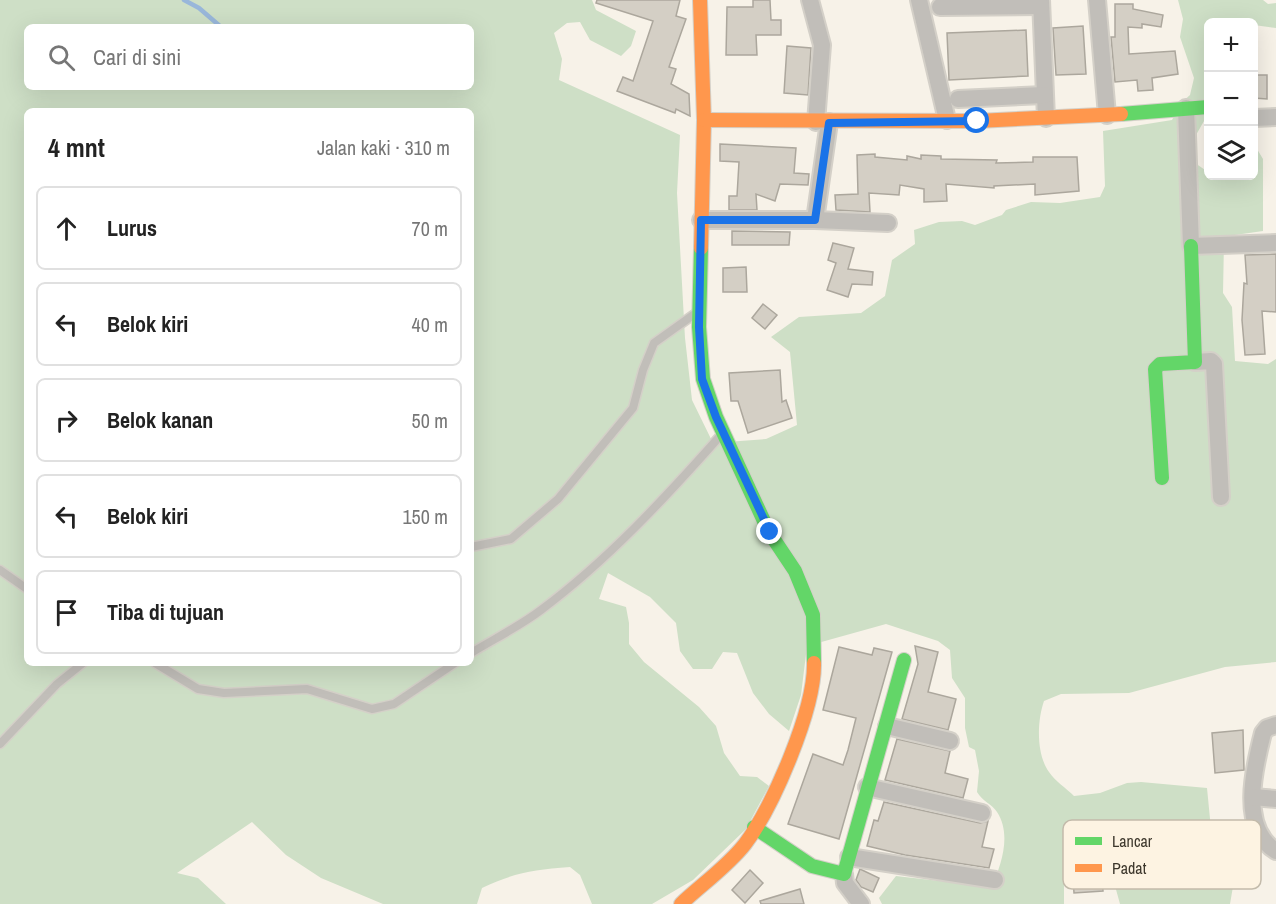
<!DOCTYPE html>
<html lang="id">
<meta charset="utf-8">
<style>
:root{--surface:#fff;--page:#f2f2f2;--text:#222;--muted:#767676;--line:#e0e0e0}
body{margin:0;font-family:"Archivo Narrow",sans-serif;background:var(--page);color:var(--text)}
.controls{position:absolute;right:18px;top:18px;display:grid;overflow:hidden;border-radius:9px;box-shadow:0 6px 24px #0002}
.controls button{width:54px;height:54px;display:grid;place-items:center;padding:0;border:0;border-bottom:2px solid var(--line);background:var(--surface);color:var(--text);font:30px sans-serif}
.stop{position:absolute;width:18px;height:18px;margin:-14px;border:4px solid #1a73e8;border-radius:50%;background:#fff}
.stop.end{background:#1a73e8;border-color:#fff;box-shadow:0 2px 6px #0008}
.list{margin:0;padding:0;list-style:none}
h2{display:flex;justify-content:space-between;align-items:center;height:78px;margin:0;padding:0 24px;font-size:26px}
h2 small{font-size:20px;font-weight:400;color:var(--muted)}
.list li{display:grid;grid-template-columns:39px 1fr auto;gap:18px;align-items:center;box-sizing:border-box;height:84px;margin:0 12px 12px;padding:0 12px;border:2px solid var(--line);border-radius:9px}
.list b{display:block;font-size:22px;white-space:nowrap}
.list em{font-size:20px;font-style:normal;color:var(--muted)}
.icon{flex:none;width:33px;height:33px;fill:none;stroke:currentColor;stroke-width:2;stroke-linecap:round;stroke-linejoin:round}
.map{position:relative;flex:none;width:1276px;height:904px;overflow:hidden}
.search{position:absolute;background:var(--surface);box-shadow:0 6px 24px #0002;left:24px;top:24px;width:450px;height:66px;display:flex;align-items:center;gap:15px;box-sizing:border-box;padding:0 21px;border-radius:9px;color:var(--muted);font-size:22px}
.panel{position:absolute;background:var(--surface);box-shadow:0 6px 24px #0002;left:24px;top:108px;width:450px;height:558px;border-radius:9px}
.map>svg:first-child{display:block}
.green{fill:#cedfc6;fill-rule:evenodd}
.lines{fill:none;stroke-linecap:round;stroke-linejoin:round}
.stream{stroke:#99b7da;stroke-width:4.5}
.building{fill:#d4cfc5;stroke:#aca79d;stroke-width:1.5}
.lane-casing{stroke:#d4d0c8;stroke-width:11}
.street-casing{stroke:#d4d0c8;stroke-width:20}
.fast-casing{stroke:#d4d0c8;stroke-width:16}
.slow-casing{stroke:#d4d0c8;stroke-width:16}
.lane{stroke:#c1beb9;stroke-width:8}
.street{stroke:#c1beb9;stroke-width:16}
.fast{stroke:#63d668;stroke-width:14}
.slow{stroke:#ff974d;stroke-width:14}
.route{stroke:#1a73e8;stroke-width:8}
.key{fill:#fdf3e2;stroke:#c3bbab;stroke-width:1.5}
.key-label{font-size:16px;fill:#3d372c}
</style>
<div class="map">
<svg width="1276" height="904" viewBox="0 0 1276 904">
<rect width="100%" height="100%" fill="#f7f2e8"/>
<path class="green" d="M 0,0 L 592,0 L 596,10 L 636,31 L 631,46 L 621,56 L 590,40 L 580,22 L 567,23 L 554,33 L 562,59 L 559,80 L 680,135 L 677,193 L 685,338 L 692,400 L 713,443 L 766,439 L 797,425 L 790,352 L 771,337 L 799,317 L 861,313 L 885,296 L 892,260 L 915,244 L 914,230 L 939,222 L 962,221 L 975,225 L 1002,215 L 1006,210 L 1031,202 L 1060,203 L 1100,197 L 1105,186 L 1103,131 L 1172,120 L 1181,103 L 1190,95 L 1194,78 L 1180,37 L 1183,19 L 1178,0 L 1263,0 L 1268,4 L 1276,3 L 1276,28 L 1254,25 L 1254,22 L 1208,22 L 1208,114 L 1196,135 L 1195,163 L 1208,172 L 1208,176 L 1254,176 L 1254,144 L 1263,159 L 1263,231 L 1228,236 L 1224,242 L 1223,293 L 1232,307 L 1235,361 L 1268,364 L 1276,359 L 1276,662 L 1225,667 L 1129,693 L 1061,694 L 1044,701 C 1037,721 1036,754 1049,772 C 1055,781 1066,788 1074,796 L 1100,793 L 1127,783 L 1141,782 L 1207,788 L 1211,829 L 1236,869 L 1230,904 L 1120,904 L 1109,864 L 1064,873 L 1064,904 L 882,904 L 879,898 L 896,876 L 992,887 C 1001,864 1012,835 997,812 C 992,804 982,801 977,792 L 979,771 L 975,750 L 969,747 L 965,728 L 965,698 L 952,678 L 950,650 L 938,641 L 886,624 L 807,646 L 801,695 L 789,731 L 769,714 L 753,693 L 737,653 L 723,652 L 712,669 L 693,669 L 680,651 L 676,623 L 650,597 L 608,573 L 599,599 L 626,607 L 629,623 L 629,644 L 644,662 L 699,707 L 716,726 L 724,753 L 740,776 L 757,777 L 769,786 L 746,829 L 693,880 L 652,904 L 592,904 L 580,875 L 570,867 C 533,870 516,872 482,888 L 477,904 L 383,904 L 321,878 L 286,855 L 252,822 L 177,873 L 198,878 L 226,904 L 0,904 ZM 27,27 L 471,27 L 471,87 L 27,87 ZM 27,111 L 471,111 L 471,663 L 27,663 Z"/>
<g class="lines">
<path class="stream" d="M 184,0 L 199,8 L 221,27"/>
</g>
<g class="building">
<path d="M 597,0 L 680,0 L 676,16 L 686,19 L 669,67 L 676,69 L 671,84 L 689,94 L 690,116 L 676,109 L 675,113 L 617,91 L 623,77 L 633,81 L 653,21 L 596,3 Z"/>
<path d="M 753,0 L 770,0 L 771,20 L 781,20 L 781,35 L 756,35 L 757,55 L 726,55 L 727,7 L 753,7 Z"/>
<path d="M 1115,4 L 1133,4 L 1133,9 L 1163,15 L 1161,27 L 1142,24 L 1142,28 L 1128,27 L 1129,54 L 1175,51 L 1178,74 L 1152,78 L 1153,90 L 1138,91 L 1137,80 L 1115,82 L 1111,37 L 1115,37 Z"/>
<path d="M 1083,26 L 1086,74 L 1056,75 L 1053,28 Z"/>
<path d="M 1026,30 L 1028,76 L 949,80 L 947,33 Z"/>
<path d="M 787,46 L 811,48 L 808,95 L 784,93 Z"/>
<path d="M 1254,75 L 1267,75 L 1267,99 L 1254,98 Z"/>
<path d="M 720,144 L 796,148 L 794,173 L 809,174 L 808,185 L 780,184 L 775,201 L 756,194 L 757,210 L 729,210 L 729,196 L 737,196 L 739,162 L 720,161 Z"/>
<path d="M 875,154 L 875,157 L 907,160 L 907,156 L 921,159 L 921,155 L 941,156 L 941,159 L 997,160 L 996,163 L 1033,162 L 1033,157 L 1077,157 L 1079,191 L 1035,195 L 1035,184 L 994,186 L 994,188 L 946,184 L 947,201 L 924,202 L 924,189 L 900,185 L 899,195 L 869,193 L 870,212 L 836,210 L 835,195 L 858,194 L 857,155 Z"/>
<path d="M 732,231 L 790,232 L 789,245 L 732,245 Z"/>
<path d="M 833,243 L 854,248 L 848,269 L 873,272 L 872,285 L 852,284 L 848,297 L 827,290 L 836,263 L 828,260 Z"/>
<path d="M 1276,254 L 1276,312 L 1262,311 L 1265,354 L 1245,355 L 1242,320 L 1244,283 L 1247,284 L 1245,255 Z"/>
<path d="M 746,267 L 747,292 L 723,292 L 723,268 Z"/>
<path d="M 763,304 L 777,315 L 765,329 L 752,318 Z"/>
<path d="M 780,370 L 782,402 L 786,400 L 792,418 L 748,433 L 738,401 L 731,401 L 729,373 Z"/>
<path d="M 915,646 L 938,652 L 928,692 L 956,699 L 948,730 L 902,719 L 918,664 Z"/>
<path d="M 839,647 L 872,655 L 874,648 L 892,652 L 839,839 L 788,824 L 813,754 L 843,765 L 848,750 L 856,718 L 823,710 Z"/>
<path d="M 1243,730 L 1244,770 L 1215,773 L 1212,733 Z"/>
<path d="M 897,739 L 950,751 L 945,773 L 968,779 L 963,798 L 885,780 Z"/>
<path d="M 884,802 L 980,823 L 988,821 L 982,847 L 994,849 L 989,868 L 905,855 L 867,846 L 874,820 L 878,821 Z"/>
<path d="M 860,869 L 879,878 L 873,892 L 861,887 L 856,880 Z"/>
<path d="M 750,870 L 763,883 L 745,903 L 732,890 Z"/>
<path d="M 1102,876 L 1103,891 L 1074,893 L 1073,878 Z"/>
<path d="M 800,889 L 804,904 L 761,904 L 760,901 Z"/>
</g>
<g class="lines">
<defs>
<g id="lane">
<path d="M 471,547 L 511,539 L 558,499 L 633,408 L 643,370 L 654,343 L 696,313"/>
<path d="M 0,570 L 27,589"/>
<path d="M 471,653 C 494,639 520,626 541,610 C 608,560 666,497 721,435"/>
<path d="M 155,663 L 198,689 L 224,693 L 307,689 L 372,709 L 394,704 L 455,663"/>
<path d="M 0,744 L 57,684 L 83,663"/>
</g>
<g id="street">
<path d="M 810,0 L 822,45 L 816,122"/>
<path d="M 919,0 L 947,120"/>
<path d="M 1041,0 L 1046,118"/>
<path d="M 1097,0 L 1107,115"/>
<path d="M 940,7 L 1041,6"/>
<path d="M 958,99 L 1044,95"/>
<path d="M 1186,108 L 1191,246 L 1276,243"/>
<path d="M 1254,118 L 1276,117"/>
<path d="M 701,220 L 815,220 L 888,223"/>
<path d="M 815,220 L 829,122"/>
<path d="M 1195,362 L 1211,361 L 1214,364 L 1221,497"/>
<path d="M 1276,725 L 1267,728 L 1263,733 C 1254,768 1239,828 1276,851"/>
<path d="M 887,726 L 950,741"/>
<path d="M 867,787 L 982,813"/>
<path d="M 1253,797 L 1276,799"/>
<path d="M 849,857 L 995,880"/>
<path d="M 844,874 L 845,883 L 861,904"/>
</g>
<g id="fast">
<path d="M 1121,114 L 1208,107"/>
<path d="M 701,248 L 699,327 L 703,379 L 716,417 L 769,532 L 795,571 L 813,615 L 814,663"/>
<path d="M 1162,478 L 1155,369 L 1160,364 L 1195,362 L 1191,246"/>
<path d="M 754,827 L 812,866 L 844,874 L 904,660"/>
</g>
<g id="slow">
<path d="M 700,0 L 704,120 L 701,248"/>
<path d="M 704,120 L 977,121 L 1121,114"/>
<path d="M 681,904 C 701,885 728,866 745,844 C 773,807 815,709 814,663"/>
</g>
</defs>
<use href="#lane" class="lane-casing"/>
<use href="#street" class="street-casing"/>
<use href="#fast" class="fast-casing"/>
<use href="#slow" class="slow-casing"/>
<use href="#lane" class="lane"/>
<use href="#street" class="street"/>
<use href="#fast" class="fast"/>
<use href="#slow" class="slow"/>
</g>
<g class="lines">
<path class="route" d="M 770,532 L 716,417 L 702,379 L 699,327 L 701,220 L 815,220 L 829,123 L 977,121"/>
</g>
<rect x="1063" y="820" width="198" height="69" rx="9" class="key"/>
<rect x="1075" y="837" width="27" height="8" fill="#63d668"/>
<rect x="1075" y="864" width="27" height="8" fill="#ff974d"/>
<g class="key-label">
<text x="1112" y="847">Lancar</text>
<text x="1112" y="874">Padat</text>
</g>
</svg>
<div class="controls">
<button>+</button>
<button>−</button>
<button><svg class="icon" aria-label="layers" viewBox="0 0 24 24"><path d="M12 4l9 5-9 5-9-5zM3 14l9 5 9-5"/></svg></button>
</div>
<div class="stop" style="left:977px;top:121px"></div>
<div class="stop end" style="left:770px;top:532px"></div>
<div class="search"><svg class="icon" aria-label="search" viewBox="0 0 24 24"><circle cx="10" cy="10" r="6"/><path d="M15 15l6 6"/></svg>Cari di sini</div>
<section class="panel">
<h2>4 mnt<small>Jalan kaki · 310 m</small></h2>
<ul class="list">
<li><svg class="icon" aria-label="ahead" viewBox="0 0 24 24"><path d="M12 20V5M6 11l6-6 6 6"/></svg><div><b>Lurus</b></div><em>70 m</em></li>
<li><svg class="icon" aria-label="left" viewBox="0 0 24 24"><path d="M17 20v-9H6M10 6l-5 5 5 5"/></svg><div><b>Belok kiri</b></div><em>40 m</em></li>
<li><svg class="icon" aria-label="right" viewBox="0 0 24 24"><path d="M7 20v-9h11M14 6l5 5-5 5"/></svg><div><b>Belok kanan</b></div><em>50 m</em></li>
<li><svg class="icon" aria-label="left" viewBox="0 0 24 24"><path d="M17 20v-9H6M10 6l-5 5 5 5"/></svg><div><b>Belok kiri</b></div><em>150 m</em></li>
<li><svg class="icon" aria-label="arrive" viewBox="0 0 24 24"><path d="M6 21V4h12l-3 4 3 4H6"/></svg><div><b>Tiba di tujuan</b></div></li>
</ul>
</section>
</div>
